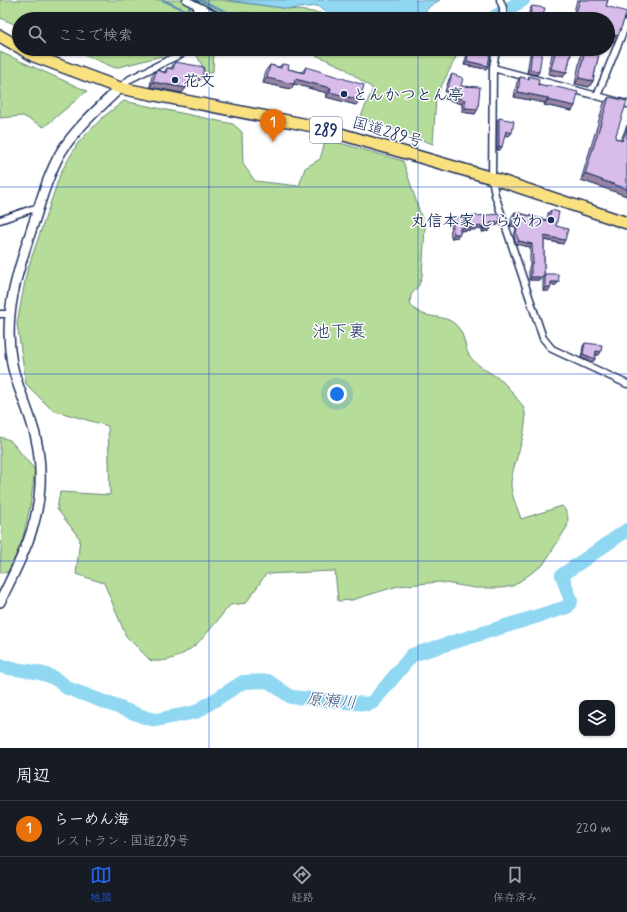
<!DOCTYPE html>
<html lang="ja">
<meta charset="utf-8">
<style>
:root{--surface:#171b24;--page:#242831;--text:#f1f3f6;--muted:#9ea1a6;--line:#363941;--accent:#2563eb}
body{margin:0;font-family:Mynerve,"Klee One",sans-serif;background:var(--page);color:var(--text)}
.controls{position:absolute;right:12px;bottom:12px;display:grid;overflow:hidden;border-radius:8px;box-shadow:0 1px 3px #0004}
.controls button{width:36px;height:36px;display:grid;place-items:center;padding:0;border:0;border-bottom:1px solid var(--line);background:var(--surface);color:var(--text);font:20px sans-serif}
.you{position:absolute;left:337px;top:394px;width:14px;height:14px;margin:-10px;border:3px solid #fff;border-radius:50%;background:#1a73e8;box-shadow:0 0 0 6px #1a73e833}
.badge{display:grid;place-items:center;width:26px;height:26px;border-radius:50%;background:var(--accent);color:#fff;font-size:13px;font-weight:700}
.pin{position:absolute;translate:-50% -33px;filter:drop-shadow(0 1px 2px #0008)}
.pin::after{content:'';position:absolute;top:21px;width:14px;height:12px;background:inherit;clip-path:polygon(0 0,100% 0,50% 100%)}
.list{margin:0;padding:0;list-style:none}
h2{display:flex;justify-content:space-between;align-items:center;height:52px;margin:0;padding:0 16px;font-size:17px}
h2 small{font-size:13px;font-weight:400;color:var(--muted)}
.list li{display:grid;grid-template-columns:26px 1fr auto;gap:12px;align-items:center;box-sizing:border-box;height:56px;padding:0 16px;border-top:1px solid var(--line)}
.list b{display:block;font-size:15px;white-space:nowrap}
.list p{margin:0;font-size:13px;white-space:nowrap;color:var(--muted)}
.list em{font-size:13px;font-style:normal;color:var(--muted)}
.icon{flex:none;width:22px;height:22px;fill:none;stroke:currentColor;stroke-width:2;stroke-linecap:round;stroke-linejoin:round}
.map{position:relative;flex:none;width:627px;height:748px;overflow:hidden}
.search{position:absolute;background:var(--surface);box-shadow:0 1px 3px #0004;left:12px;right:12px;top:12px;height:44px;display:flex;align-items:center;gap:10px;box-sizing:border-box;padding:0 14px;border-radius:22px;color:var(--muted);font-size:15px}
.sheet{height:108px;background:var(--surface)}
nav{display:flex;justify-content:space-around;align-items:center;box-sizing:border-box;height:56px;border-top:1px solid var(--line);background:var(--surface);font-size:11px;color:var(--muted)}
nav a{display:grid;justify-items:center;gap:2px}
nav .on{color:var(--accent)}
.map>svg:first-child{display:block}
.green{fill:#b5dc98;stroke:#68867b}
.water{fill:#90d7f1;stroke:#6194b6}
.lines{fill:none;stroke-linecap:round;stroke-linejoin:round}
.stream{stroke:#6194b6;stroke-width:2.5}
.river{stroke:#90d7f1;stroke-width:14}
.street-casing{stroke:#1b2f5e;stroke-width:9}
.secondary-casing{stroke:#1b2f5e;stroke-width:12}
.highway-casing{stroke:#1b2f5e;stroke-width:14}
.street{stroke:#fff;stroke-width:6}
.secondary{stroke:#fff;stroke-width:9}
.highway{stroke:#fae180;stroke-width:11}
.wall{fill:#baa2c8;stroke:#1b2f5e}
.shaded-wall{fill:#9784a3;stroke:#1b2f5e}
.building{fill:#d8bce9;stroke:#1b2f5e}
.grid{fill:none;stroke:#1d4ed8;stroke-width:1;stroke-opacity:0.55}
.poi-dot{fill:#1b2f5e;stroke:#fff;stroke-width:1.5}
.labels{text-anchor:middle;stroke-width:3;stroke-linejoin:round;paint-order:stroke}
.shield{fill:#fff;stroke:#5f6d8e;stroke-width:1}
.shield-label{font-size:15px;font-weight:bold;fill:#1b2f5e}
.poi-label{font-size:16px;font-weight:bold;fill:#1b2f5e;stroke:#fff;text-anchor:start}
.street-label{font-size:16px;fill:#1b2f5e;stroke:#fff}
.water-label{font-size:17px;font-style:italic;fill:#385983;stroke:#fff}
.quarter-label{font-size:18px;fill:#1b2f5e;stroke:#fff}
</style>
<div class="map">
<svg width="627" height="748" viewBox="0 0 627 748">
<rect width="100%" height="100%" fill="#fff"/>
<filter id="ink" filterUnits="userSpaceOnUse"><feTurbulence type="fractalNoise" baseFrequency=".025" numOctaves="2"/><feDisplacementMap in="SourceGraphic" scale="8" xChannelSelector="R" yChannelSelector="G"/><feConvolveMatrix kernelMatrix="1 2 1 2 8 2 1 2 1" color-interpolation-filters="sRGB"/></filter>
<g filter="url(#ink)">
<g class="green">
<path d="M 0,0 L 221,0 L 320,13 L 331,19 L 19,19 L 19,26 L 0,18 Z"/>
<path d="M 72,49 L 176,49 L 162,56 L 115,68 Z"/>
<path d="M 194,49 L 214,49 L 213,72 L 206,74 Z"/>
<path d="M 302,49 L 460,49 L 436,97 L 433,144 L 360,118 L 373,89 L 343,67 Z"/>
<path d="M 0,52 L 87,91 L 44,127 L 23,116 L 0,118 Z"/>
<path d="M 124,101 L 233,124 L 242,132 L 243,164 L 255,181 L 299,186 L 305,168 L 320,159 L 326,139 L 403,161 L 425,228 L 422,276 L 419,285 L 411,295 L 410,304 C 423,322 443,312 456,325 C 465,334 464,346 469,355 C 476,366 489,371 498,378 C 508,385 515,397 523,406 C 532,425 513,461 511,482 C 510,493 518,509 521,519 L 562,506 C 568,512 569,519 567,527 L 543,565 L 513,586 L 501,588 L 475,588 L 439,582 L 398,586 L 352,600 L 338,601 L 335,571 L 266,574 L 246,603 L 230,605 C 208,631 189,664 151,661 L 126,636 L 104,583 L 76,574 L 80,539 L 57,509 L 60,492 L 110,495 L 108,426 L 52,410 L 26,384 L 17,323 L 27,271 L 61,172 L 78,143 L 103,117 Z"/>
<path d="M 0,437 L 10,440 L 35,470 L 30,507 L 20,550 L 7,573 L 0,572 L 2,526 L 0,524 Z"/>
</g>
<path class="water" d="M 227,0 L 440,0 L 430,6 L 425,12 L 416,17 L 401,15 L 380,19 L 336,19 L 317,6 L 290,9 Z"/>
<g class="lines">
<g class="stream">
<path d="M 163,0 L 186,11 L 198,0"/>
<path d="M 200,0 L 229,13 L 242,13 L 290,19"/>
</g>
<g class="river">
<path d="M 406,0 L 415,19"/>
<path d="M 491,19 L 523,0"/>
<path d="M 0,666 C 26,673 47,668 67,688 L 147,718 L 156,720 L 196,712 L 243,682 L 268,681 L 291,697 L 367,704 L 373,702 L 412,655 L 567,607 L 571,601 L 562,575 L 627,530"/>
</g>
<defs>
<g id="street">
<path d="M 186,0 L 224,19"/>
<path d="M 500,0 L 503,8 L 503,19"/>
<path d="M 197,6 L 197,19"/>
<path d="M 496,49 L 493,68 L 492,178 L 495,195 L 543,338 L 552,349 L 627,384"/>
<path d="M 493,68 L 627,104"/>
<path d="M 120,88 L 130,79 L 191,49"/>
<path d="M 597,96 L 627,22"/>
<path d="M 0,220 L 32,209 L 37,211"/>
<path d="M 0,314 L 9,314"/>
</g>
<path id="secondary" d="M 0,602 C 18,564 38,530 40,486 C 41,464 38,441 31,421 C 25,401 16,384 12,364 C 2,313 19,267 35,219 C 42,197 49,173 61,152 C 76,128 100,107 120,88"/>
<g id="highway">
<path d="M 0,36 L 19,47"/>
<path d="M 22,49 L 34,56 L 120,88 L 313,126 L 406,153 L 492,178 L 627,223"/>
</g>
</defs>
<use href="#street" class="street-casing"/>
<use href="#secondary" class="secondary-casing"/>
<use href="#highway" class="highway-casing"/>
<use href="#street" class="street"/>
<use href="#secondary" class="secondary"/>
<use href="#highway" class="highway"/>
</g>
<g class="wall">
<path d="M 577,0 L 608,0 L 606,6 L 614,42 L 608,19 L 572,19 Z"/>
<path d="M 532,6 L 542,19 L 527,19 L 530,9 Z"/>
<path d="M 553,49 L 572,49 L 567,72 L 563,77 L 548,74 Z"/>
<path d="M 582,49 L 600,49 L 593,81 L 589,87 L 575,84 Z"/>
<path d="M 469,50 L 488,66 L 486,69 L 464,65 L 467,54 Z"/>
<path d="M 532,50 L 537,75 L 527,73 L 530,54 Z"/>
<path d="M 175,62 L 202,77 L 198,82 L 193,81 L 192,83 L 189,88 L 186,87 L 182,93 L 150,87 L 152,75 L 156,70 L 164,72 L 167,68 L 171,68 Z"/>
<path d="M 282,64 L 288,69 L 302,72 L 306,67 L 360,100 L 356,105 L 326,97 L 327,93 L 294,84 L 291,89 L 263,83 L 266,70 L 270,65 L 279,67 Z"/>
<path d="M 452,74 L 478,109 L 475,114 L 462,112 L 462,104 L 443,98 L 449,79 Z"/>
<path d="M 529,76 L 538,85 L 546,87 L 548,85 L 572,111 L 544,105 L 545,103 L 514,97 L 517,82 L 520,77 L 528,79 Z"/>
<path d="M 609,97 L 615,138 L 621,140 L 627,125 L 627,196 L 581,180 L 604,103 Z"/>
<path d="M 499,118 L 509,136 L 505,135 L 500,150 L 497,150 L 497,121 Z"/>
<path d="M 551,210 L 563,244 L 544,240 L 544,276 L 545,274 L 559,282 L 556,285 L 551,285 L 549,291 L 543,291 L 543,278 L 541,280 L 529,280 L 529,267 L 530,265 L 530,247 L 516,244 L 514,237 L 516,227 L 510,226 L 512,216 L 515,212 L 547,220 L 548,213 Z"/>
<path d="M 452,218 L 500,222 L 498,225 L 491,226 L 491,228 L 489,231 L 482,232 L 482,229 L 460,231 L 460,234 L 458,237 L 451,238 L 450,221 Z"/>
<path d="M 585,343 L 599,355 L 596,355 L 593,362 L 581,358 L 583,346 Z"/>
</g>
<g class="shaded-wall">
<path d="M 530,16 L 542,19 L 528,19 Z"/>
<path d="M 608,33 L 618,36 L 614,42 L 608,40 Z"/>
<path d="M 467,61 L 488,66 L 486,69 L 464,65 Z"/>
<path d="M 530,69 L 539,72 L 537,75 L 527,73 Z"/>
<path d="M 551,69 L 567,72 L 563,77 L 548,74 Z"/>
<path d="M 194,75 L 202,77 L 198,82 L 190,80 Z"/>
<path d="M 267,78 L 295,79 L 331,88 L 327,93 L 294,84 L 291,89 L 263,83 Z"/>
<path d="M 579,78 L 593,81 L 589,87 L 575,84 Z"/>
<path d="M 153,82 L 186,88 L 182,93 L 150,87 Z"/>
<path d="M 187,82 L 192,83 L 189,88 L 184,87 Z"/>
<path d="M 330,92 L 360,100 L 356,105 L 326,97 Z"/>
<path d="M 518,92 L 548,98 L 545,103 L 514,97 Z"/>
<path d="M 446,94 L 465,100 L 462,104 L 443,98 Z"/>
<path d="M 548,100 L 575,106 L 572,111 L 544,105 Z"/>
<path d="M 465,108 L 478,109 L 475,114 L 462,112 Z"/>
<path d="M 506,131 L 512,133 L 509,136 L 503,135 Z"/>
<path d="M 499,146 L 502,147 L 500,150 L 497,150 Z"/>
<path d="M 585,174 L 627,189 L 627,196 L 581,180 Z"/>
<path d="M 500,222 L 498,225 L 488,226 L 490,223 Z"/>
<path d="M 513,223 L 518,224 L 516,227 L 510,226 Z"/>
<path d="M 484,226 L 482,229 L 457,231 L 460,228 Z"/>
<path d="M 491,228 L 489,231 L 482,232 L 484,229 Z"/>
<path d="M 454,234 L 460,234 L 458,237 L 451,238 Z"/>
<path d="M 544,236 L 565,240 L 563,244 L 542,239 Z"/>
<path d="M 519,241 L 532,244 L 530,247 L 516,244 Z"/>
<path d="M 531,277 L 544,277 L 541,280 L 529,280 Z"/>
<path d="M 551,282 L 559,282 L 556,285 L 549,285 Z"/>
<path d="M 545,287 L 551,287 L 549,291 L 543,291 Z"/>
<path d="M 596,351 L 601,352 L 599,355 L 594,354 Z"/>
<path d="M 583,354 L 595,359 L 593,362 L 581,358 Z"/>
</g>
<g class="building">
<path d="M 580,0 L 608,0 L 606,6 L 627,12 L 618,36 L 608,33 L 608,19 L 574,19 Z"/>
<path d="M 532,6 L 545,8 L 542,19 L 530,16 Z"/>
<path d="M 556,49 L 572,49 L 567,72 L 551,69 Z"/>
<path d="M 585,49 L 600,49 L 593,81 L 579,78 Z"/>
<path d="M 469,50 L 490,54 L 488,66 L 467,61 Z"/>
<path d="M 532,50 L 542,52 L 539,72 L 530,69 Z"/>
<path d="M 175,62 L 204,67 L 202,77 L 194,75 L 192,83 L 187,82 L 186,88 L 153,82 L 156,70 L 166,73 L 167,68 L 173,69 Z"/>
<path d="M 282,64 L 289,65 L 288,69 L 304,73 L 306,67 L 364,85 L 360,100 L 330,92 L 331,88 L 295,79 L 294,84 L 267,78 L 270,65 L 281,68 Z"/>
<path d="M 452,74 L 463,78 L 461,86 L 480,87 L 478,109 L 465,108 L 465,100 L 446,94 Z"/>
<path d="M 529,76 L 539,79 L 538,85 L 547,87 L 548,85 L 578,92 L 575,106 L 548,100 L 548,98 L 518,92 L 520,77 L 529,79 Z"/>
<path d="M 609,97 L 627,101 L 615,138 L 622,141 L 627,129 L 627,189 L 585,174 Z"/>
<path d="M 499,118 L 514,121 L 512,133 L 506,131 L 502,147 L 499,146 Z"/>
<path d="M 551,210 L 559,212 L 556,226 L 568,229 L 565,240 L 544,236 L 544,277 L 531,277 L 531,263 L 533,263 L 532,244 L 519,241 L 516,234 L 518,224 L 513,223 L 515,212 L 548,221 Z"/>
<path d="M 500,214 L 500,222 L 490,223 L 491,228 L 484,229 L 484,226 L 460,228 L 460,234 L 454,234 L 452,218 Z"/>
<path d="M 545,274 L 558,274 L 559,282 L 551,282 L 551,287 L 545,287 Z"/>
<path d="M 585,343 L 602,345 L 601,352 L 596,351 L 595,359 L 583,354 Z"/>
</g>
</g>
<path class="grid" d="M 209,0 L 209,19M 418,0 L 418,19M 209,49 L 209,748M 418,49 L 418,748M 0,187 L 627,187M 0,374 L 627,374M 0,561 L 627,561"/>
<g class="poi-dot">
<circle cx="175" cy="80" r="4"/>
<circle cx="344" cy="94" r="4"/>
<circle cx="551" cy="220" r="4"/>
</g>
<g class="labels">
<rect class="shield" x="310" y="117" width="32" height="26" rx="3"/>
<g class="shield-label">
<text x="326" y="135">289</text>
</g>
<g class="poi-label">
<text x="183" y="86">花文</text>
<text x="352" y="100">とんかつとん亭</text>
<text x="543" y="226" text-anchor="end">丸信本家 しらかわ</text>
</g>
<g class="street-label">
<text transform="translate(388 131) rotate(16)" y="6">国道289号</text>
</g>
<g class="water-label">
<text transform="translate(331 700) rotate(5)" y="6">原瀬川</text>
</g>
<g class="quarter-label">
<text x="339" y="337">池下裏</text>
</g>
</g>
</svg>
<div class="controls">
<button><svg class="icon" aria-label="layers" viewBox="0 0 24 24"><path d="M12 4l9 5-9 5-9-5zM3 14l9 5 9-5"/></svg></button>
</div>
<div class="you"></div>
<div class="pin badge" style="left:273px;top:142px;background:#e8710a">1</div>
<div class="search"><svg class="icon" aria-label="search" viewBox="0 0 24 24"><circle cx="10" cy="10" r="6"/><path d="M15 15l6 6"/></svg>ここで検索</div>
</div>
<section class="sheet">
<h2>周辺<small></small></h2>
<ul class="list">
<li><span class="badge" style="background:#e8710a">1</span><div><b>らーめん海</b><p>レストラン · 国道289号</p></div><em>220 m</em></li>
</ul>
</section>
<nav>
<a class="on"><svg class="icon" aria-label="map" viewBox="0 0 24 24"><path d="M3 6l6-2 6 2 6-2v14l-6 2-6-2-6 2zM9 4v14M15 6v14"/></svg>地図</a>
<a><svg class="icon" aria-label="directions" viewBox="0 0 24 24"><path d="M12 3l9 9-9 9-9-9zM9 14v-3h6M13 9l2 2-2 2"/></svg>経路</a>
<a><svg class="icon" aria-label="saved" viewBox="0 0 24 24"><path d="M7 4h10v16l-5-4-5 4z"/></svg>保存済み</a>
</nav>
